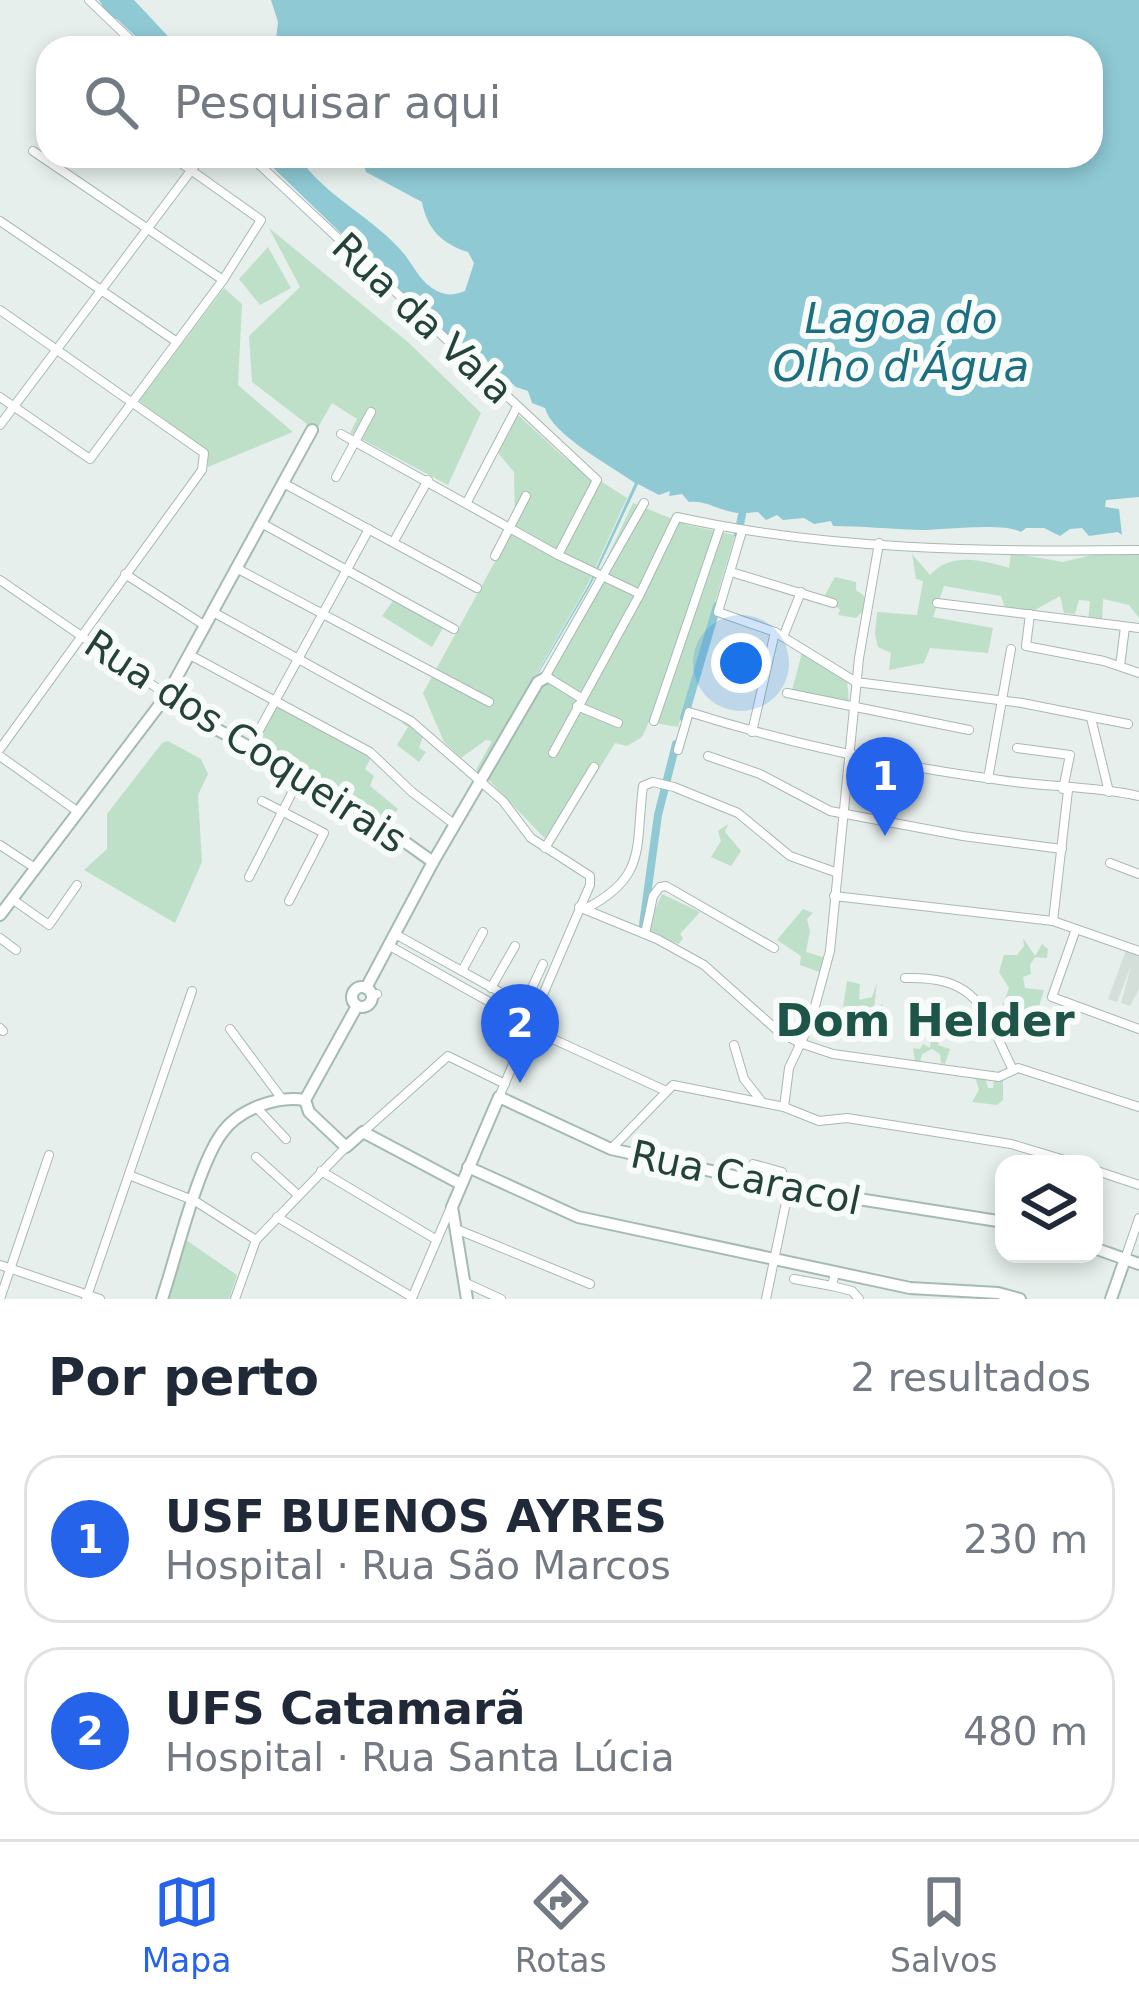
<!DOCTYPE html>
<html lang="pt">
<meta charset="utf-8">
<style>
:root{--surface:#fff;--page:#f6f6f7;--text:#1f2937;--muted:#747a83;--line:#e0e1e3;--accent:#2563eb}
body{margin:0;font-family:"DejaVu Sans",sans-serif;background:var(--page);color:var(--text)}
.controls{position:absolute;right:36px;bottom:36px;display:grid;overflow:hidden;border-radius:24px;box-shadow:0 6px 18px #0003}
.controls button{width:108px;height:108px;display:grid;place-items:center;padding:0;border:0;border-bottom:3px solid var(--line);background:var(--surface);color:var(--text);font:60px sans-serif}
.you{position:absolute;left:741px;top:663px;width:42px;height:42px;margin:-30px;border:9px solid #fff;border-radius:50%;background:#1a73e8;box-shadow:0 0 0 18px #1a73e833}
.badge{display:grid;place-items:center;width:78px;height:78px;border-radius:50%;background:var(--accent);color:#fff;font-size:39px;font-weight:700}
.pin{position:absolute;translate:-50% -99px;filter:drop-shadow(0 3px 6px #0008)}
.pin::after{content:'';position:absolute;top:63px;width:42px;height:36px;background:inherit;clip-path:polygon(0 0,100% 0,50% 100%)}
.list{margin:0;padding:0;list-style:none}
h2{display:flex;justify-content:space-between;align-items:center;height:156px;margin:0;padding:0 48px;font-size:51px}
h2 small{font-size:39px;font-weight:400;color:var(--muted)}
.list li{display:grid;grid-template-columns:78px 1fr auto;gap:36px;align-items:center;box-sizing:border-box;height:168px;margin:0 24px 24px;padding:0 24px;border:3px solid var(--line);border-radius:36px}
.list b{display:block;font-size:45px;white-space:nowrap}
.list p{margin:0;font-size:39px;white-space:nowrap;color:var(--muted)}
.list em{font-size:39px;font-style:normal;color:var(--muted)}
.icon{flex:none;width:66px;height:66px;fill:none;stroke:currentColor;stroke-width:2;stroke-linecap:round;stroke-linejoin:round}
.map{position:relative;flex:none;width:1139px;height:1299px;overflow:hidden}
.search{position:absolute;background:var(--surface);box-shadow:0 6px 18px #0003;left:36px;right:36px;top:36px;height:132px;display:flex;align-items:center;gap:30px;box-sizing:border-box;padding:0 42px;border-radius:36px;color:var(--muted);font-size:45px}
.sheet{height:540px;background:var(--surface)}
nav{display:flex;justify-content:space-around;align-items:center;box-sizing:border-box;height:168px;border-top:3px solid var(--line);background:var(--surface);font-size:33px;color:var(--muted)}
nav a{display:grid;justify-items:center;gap:6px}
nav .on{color:var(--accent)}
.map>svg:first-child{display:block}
.built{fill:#d4dfda}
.green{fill:#bfe0c8}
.water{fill:#8ec9d4}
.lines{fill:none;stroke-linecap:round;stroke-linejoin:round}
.canal{stroke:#8ec9d4;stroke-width:8}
.street-casing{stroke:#a8b8b2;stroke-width:10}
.secondary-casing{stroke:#a4bbb3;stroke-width:14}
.street{stroke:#fff;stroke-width:8}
.secondary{stroke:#fff;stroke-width:10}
.labels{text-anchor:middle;stroke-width:12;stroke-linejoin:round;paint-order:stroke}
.street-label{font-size:39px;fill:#24423a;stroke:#f7fbf9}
.water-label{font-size:42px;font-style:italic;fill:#1c6f80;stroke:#f7fbf9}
.quarter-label{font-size:45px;font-weight:bold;fill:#1f5548;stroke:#f7fbf9}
</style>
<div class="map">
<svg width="1139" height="1299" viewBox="0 0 1139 1299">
<rect width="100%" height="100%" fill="#e6efeb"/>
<path class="built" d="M 1126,950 L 1139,955 L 1139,989 L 1130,1006 L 1121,1003 L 1132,963 L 1117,1002 L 1108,999 Z"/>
<g class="green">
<path d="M 269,228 L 409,343 L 481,413 L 448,485 L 350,433 L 357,419 L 332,403 L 316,431 L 252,382 L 249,336 L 300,287 Z"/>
<path d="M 268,247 L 291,288 L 260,305 L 239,279 Z"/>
<path d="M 224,288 L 242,304 L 238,385 L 293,432 L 208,467 L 208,451 L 139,401 Z"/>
<path d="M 518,415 L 566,459 L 627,498 L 588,584 L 480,772 L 476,770 L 492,741 L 486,740 L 461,758 L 444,742 L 423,693 L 515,525 L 514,472 L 498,453 Z"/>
<path d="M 633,503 L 687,525 L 735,535 L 678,727 L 649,722 L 642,737 L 627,746 L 615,743 L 552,846 L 488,779 L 600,573 Z"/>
<path d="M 1139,552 L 1139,618 L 1129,605 L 1103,599 L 1102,621 L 1088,621 L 1090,601 L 1079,600 L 1075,614 L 1064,613 L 1060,596 L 1035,610 L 1005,608 L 1001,596 L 944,586 L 933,617 L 993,628 L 988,653 L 930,648 L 924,663 L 889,670 L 891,653 L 878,647 L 875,634 L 877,612 L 917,615 L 923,581 L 916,579 L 912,554 L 930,575 C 951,552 982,560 1009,568 L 1011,553 L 1063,562 L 1100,553 Z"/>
<path d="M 835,577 L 856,582 L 856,590 L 864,596 L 868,606 L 856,618 L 838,615 L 840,610 L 825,595 Z"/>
<path d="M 395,598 L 444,626 L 432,647 L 382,616 Z"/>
<path d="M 803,649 L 847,678 L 849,705 L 791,694 Z"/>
<path d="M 276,707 L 372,756 L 365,769 L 374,776 L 370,786 L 398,809 L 386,824 L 321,779 L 256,743 Z"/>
<path d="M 404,718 L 424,733 L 419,748 L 426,752 L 419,762 L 397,745 L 408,727 L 402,723 Z"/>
<path d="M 168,741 L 201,759 L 208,774 L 198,795 L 202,862 L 175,923 L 84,870 L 107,849 L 107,814 L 162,743 Z"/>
<path d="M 728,824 L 725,832 L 741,851 L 731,866 L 711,857 L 721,841 L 718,831 Z"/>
<path d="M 662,894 L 700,912 L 680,934 L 683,938 L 679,944 L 652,934 L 648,925 Z"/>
<path d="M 803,909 L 813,913 L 807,919 L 810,931 L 806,952 L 826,958 L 822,973 L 800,965 L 801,956 L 777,940 Z"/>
<path d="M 1023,938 L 1035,956 L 1042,944 L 1048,949 L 1047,958 L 1035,957 L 1030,965 L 1031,974 L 1023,977 L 1025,988 L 1044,990 L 1034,1023 L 1025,1023 L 1023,1027 L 1000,1012 L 1009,988 L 999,972 L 1004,955 L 1017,955 L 1024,946 Z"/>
<path d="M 847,981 L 860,984 L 859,1000 L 872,997 L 877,983 L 874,1008 L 883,1004 L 881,1014 L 877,1014 L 885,1026 L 875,1033 L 875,1039 L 863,1036 L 860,1028 L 841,1022 Z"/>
<path d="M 934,1017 L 944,1020 L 938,1045 L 950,1049 L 945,1064 L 941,1063 L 940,1054 L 932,1049 L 922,1054 L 920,1063 L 915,1062 L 913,1048 L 920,1049 L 923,1044 L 930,1048 L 932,1031 L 923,1029 Z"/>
<path d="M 967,1072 L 985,1076 L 988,1088 L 993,1088 L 994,1079 L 1003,1079 L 1003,1100 L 997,1105 L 972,1102 L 979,1090 L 976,1080 Z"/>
<path d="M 186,1240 L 237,1275 L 229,1299 L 167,1299 Z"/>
</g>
<g class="water">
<path d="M 99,0 L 134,0 L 179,48 L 148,48 L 117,19 L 110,19 Z"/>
<path d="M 271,0 L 1139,0 L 1139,497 L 1106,500 L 1105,507 L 1119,509 L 1122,535 L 1118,532 L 1089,536 L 1082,528 L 1070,529 L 1060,536 L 1044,528 L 1026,528 L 1021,532 C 1004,522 944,530 920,530 C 890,529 862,526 833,526 L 831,521 L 814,524 L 804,518 L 783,520 L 777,515 L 766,520 L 758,512 C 751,512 745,514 738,513 C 719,511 707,500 689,502 L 682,494 L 669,496 L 670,491 L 659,495 L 638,484 L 591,584 L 481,771 L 589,584 L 635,483 C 610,465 552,435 545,408 L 532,403 L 528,391 L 516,387 L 497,370 L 498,363 L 489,364 L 483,354 L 465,353 L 261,156 L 298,156 C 326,198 374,217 405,255 C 415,268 421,283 437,291 C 447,296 454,295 465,291 L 474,263 L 468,252 C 442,244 427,229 422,202 L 366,172 L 361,156 L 1091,156 L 1091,48 L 275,48 L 278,22 Z"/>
</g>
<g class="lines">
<g class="canal">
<path d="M 738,534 L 742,515"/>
<path d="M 684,718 L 717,606"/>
<path d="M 643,925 L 658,815 L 676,744"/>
</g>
<defs>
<g id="street">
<path d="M 89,0 L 139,48"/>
<path d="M 33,151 L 223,280"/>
<path d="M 250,156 L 597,480 L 558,555"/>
<path d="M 0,221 L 177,342"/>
<path d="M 0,310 L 204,453 L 202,470 L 0,749"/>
<path d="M 0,397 L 90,459 L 223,280 L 261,220 L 171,156"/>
<path d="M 0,425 L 202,156"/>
<path d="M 341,434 L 558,555 L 640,594"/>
<path d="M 336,477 L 371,412"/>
<path d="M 285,484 L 477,588"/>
<path d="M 467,502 L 517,407"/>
<path d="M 263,524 L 454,629"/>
<path d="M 742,531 L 718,612 L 775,632 L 856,682 L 1022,703 L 1128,724"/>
<path d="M 394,541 L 428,480"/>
<path d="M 495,556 L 526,496"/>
<path d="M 236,568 L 489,702"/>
<path d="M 731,572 L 833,603"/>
<path d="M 125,574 L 204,625"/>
<path d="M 0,580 L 167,695"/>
<path d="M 937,603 L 1139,628"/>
<path d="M 213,612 L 411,721 L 503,801 L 531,838 L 590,876 L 590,885 L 499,1097"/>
<path d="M 1030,614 L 1026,646 L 1104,661 L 1139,673"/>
<path d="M 783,637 L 801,592"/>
<path d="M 190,655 L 370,752 L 412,792 L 454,824"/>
<path d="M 1120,666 L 1125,627"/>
<path d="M 545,677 L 644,503"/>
<path d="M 547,677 L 581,698"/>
<path d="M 787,693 L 969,730"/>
<path d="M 577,706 L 618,723"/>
<path d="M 1091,718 L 1109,792"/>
<path d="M 654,721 L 720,527"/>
<path d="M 752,732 L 775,632"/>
<path d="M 250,747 L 369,529"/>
<path d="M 1017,748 L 1070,755 L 1063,789"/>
<path d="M 678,750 L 689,712 C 790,744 895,766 1000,780 C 1045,787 1094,786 1139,796"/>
<path d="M 553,753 L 640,594 L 677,517 C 825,550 988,552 1139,550"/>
<path d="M 0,756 L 77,811"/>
<path d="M 708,756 L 760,774 L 830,811 L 963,836 L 1062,849"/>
<path d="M 988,779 L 1011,649"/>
<path d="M 262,801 L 324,833 L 289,901"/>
<path d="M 0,845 L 35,868"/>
<path d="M 545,848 L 594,767"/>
<path d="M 1110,863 L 1139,874"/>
<path d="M 249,877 L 301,775"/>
<path d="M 834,896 L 1053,921 L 1139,951"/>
<path d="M 12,899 L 49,925 L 77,885"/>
<path d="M 579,907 L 657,939 L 704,965 L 778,1031 L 800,1043 L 833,1054 L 999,1077 L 1018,1068 L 1139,1107"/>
<path d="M 585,909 C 648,877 635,847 643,786 L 653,782 L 674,787 L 738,813 L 790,856 L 835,872"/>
<path d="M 1053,921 L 1068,790"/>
<path d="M 1076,929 L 1052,997 L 1139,1029"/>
<path d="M 395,934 L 523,1005"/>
<path d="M 645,934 L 653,896 L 660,887 L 666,886 L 774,948"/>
<path d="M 0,938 L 16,950"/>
<path d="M 388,945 L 518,1018 L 543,964"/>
<path d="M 462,971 L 483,932"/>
<path d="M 905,978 C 979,976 983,1009 1012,1068"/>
<path d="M 491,988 L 515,946"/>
<path d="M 372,995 L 377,994"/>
<path d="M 0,1028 L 3,1031"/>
<path d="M 529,1028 L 664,1090"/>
<path d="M 230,1029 L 282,1099"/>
<path d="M 734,1045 L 744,1079 L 762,1102"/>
<path d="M 784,1107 L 789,1068 L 811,1021 L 830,951 L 859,658 L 879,543"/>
<path d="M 257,1108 L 286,1139"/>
<path d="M 363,1132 L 448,1056 L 505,1084"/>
<path d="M 612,1148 L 673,1085 L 784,1107 L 819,1121 L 847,1118 L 1011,1144 L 1078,1164"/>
<path d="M 256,1157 L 298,1195"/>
<path d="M 753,1164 L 782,1172"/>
<path d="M 1094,1170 L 1139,1185"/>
<path d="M 321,1171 L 437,1240"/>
<path d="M 129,1175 L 195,1201 L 256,1240"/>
<path d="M 277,1217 L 412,1297"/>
<path d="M 456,1229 L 590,1284"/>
<path d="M 1125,1259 L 1139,1218"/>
<path d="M 0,1265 L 100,1299"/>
<path d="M 835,1273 L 832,1286 L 852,1291 L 859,1299"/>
<path d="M 794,1279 L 832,1286"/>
<path d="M 466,1283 L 501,1299"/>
<path d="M 412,1298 L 451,1207"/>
<path d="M 0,1299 L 49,1155"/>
<path d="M 86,1299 L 192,991"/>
<path d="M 235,1299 L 256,1240 L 346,1147"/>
<path d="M 766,1299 L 789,1188"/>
</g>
<g id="secondary">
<path d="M 167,695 L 198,719 L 346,800 L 433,862"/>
<path d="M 0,915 L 167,695 L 312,430"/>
<circle cx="362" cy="997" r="10"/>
<path d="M 366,988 L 433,862 L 538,682 L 547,677"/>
<path d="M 305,1100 L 309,1112 L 346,1147 L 363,1132 L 461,1184"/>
<path d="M 305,1100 L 357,1006"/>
<path d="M 468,1167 L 578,1217 L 910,1288 L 998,1293 L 1020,1299"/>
<path d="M 1094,1248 L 1139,1264"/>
<path d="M 162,1299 C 176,1257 198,1165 222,1133 C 239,1109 278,1095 305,1100"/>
<path d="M 467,1299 L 452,1207 L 499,1097 L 611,1149 L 789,1188 L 1004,1222"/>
<path d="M 1111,1299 L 1125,1259"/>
</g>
</defs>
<use href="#street" class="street-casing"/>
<use href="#secondary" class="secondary-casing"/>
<use href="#street" class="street"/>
<use href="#secondary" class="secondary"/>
</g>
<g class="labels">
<g class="street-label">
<text transform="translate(423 318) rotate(43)" y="14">Rua da Vala</text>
<text transform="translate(246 741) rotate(33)" y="14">Rua dos Coqueirais</text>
<text transform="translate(746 1177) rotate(12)" y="14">Rua Caracol</text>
</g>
<g class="water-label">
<text x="901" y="333">Lagoa do<tspan x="901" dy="48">Olho d'Água</tspan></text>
</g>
<g class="quarter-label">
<text x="925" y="1036">Dom Helder</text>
</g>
</g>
</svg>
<div class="controls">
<button><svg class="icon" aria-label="layers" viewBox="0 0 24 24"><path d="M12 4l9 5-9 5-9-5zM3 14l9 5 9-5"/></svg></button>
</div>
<div class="you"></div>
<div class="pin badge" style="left:885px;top:836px">1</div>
<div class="pin badge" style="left:520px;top:1083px">2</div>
<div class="search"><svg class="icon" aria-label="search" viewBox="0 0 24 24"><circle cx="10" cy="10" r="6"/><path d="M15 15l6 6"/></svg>Pesquisar aqui</div>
</div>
<section class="sheet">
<h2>Por perto<small>2 resultados</small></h2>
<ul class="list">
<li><span class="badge">1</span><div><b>USF BUENOS AYRES</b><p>Hospital · Rua São Marcos</p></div><em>230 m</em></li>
<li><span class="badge">2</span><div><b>UFS Catamarã</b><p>Hospital · Rua Santa Lúcia</p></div><em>480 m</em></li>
</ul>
</section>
<nav>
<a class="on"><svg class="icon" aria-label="map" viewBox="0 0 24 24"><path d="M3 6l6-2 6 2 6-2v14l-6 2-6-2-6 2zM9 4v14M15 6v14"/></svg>Mapa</a>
<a><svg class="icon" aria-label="directions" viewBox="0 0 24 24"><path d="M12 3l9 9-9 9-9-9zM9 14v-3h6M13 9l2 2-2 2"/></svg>Rotas</a>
<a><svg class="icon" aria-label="saved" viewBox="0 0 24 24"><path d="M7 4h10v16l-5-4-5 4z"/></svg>Salvos</a>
</nav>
